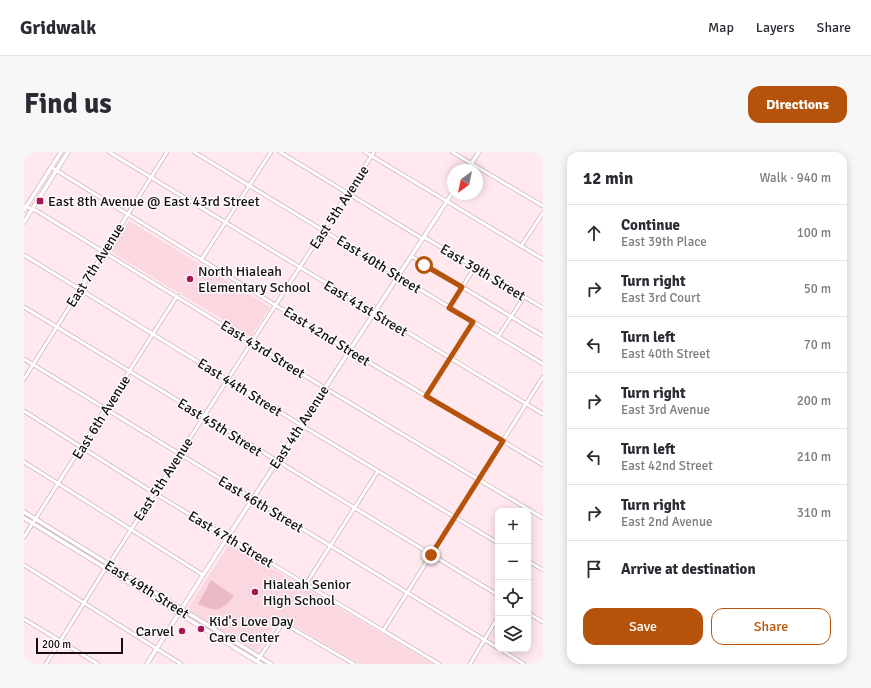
<!DOCTYPE html>
<meta charset="utf-8">
<style>
:root{--surface:#fff;--page:#f7f7f7;--text:#2b2b33;--muted:#7c7c81;--line:#e1e1e2;--accent:#b45309}
body{margin:0;font-family:Signika,sans-serif;background:var(--page);color:var(--text)}
.controls{position:absolute;right:12px;bottom:12px;display:grid;overflow:hidden;border-radius:8px;box-shadow:0 2px 10px #0003}
.controls button{width:36px;height:36px;display:grid;place-items:center;padding:0;border:0;border-bottom:1px solid var(--line);background:var(--surface);color:var(--text);font:20px sans-serif}
.compass{position:absolute;left:423px;top:12px;width:36px;height:36px;border-radius:50%;background:var(--surface);box-shadow:0 2px 10px #0003;rotate:213deg}
.scale{position:absolute;left:12px;bottom:10px;width:87px;box-sizing:border-box;padding-left:4px;border:2px solid #170e10;border-top:0;font-size:11px;line-height:14px;white-space:nowrap;color:#170e10;-webkit-text-stroke:3px #fcfcfc;paint-order:stroke}
.stop{position:absolute;width:12px;height:12px;margin:-9px;border:3px solid #b45309;border-radius:50%;background:#fff}
.stop.end{background:#b45309;border-color:#fff;box-shadow:0 1px 4px #0008}
.list{margin:0;padding:0;list-style:none}
h2{display:flex;justify-content:space-between;align-items:center;height:52px;margin:0;padding:0 16px;font-size:17px}
h2 small{font-size:13px;font-weight:400;color:var(--muted)}
.list li{display:grid;grid-template-columns:26px 1fr auto;gap:12px;align-items:center;box-sizing:border-box;height:56px;padding:0 16px;border-top:1px solid var(--line)}
.list b{display:block;font-size:15px;white-space:nowrap}
.list p{margin:0;font-size:13px;white-space:nowrap;color:var(--muted)}
.list em{font-size:13px;font-style:normal;color:var(--muted)}
.actions{display:flex;gap:8px;padding:12px 16px}
.actions a{flex:1;padding:9px 0;border:1px solid var(--accent);border-radius:12px;text-align:center;font-size:14px;color:var(--accent)}
.actions .main{background:var(--accent);color:#fff}
.icon{flex:none;width:22px;height:22px;fill:none;stroke:currentColor;stroke-width:2;stroke-linecap:round;stroke-linejoin:round}
.map{position:relative;flex:none;width:519px;height:512px;overflow:hidden;border-radius:12px}
header{display:flex;align-items:center;gap:24px;box-sizing:border-box;height:56px;padding:0 20px;background:var(--surface);border-bottom:1px solid var(--line)}
header strong{font-size:19px}
nav{display:flex;gap:22px;margin-inline-start:auto;font-size:14px}
.intro{display:flex;align-items:center;justify-content:space-between;box-sizing:border-box;height:96px;padding:0 24px}
h1{margin:0;font-size:28px}
.button{padding:10px 18px;border-radius:12px;background:var(--accent);color:#fff;font-size:14px;font-weight:700}
main{display:flex;gap:24px;padding:0 24px}
aside{flex:1;background:var(--surface);border-radius:12px;box-shadow:0 2px 10px #0003}
.map>svg:first-child{display:block}
.built{fill:#fbd7e0}
.green{fill:#eabbc7}
.lines{fill:none;stroke-linecap:round;stroke-linejoin:round}
.minor-casing{stroke:#d0b6bc;stroke-width:4.5}
.major-casing{stroke:#d0b6bc;stroke-width:5}
.minor{stroke:#fff;stroke-width:3}
.major{stroke:#fff;stroke-width:3.5}
.route{stroke:#b45309;stroke-width:5}
.poi-dot{fill:#a61656;stroke:#fcfcfc;stroke-width:1.5}
.labels{text-anchor:middle;stroke-width:3;stroke-linejoin:round;paint-order:stroke}
.poi-label{font-size:14px;fill:#170e10;stroke:#fcfcfc;text-anchor:start}
.street-label{font-size:14px;fill:#170e10;stroke:#fcfcfc}
</style>
<header>
<strong>Gridwalk</strong>
<nav><a>Map</a><a>Layers</a><a>Share</a></nav>
</header>
<div class="intro"><h1>Find us</h1><a class="button">Directions</a></div>
<main>
<div class="map">
<svg width="519" height="512" viewBox="0 0 519 512">
<rect width="100%" height="100%" fill="#ffe8ee"/>
<g class="built">
<path d="M 105,69 L 246,155 L 227,185 L 86,99 Z"/>
<path d="M 206,391 L 409,512 L 336,512 L 256,465 L 234,498 L 230,498 L 163,457 Z"/>
</g>
<path class="green" d="M 187,428 L 210,444 C 197,460 193,460 174,452 Z"/>
<g class="lines">
<defs>
<g id="minor">
<path d="M 85,0 L 519,262"/>
<path d="M 170,0 L 519,212"/>
<path d="M 256,0 L 399,87"/>
<path d="M 341,0 L 519,107"/>
<path d="M 428,0 L 519,54"/>
<path d="M 515,0 L 519,2"/>
<path d="M 27,15 L 326,199 L 519,313"/>
<path d="M 0,54 L 13,59 L 301,236 L 519,366"/>
<path d="M 400,85 L 519,156"/>
<path d="M 497,94 L 519,61"/>
<path d="M 0,103 L 277,273 L 474,391"/>
<path d="M 387,104 L 519,184"/>
<path d="M 177,108 L 247,0"/>
<path d="M 0,155 L 474,443"/>
<path d="M 425,156 L 451,115"/>
<path d="M 474,185 L 500,145"/>
<path d="M 0,207 L 474,496"/>
<path d="M 0,227 L 143,0"/>
<path d="M 402,244 L 449,170"/>
<path d="M 0,259 L 130,341 L 415,512"/>
<path d="M 0,310 L 179,423"/>
<path d="M 0,385 L 153,144"/>
<path d="M 504,409 L 519,418"/>
<path d="M 85,412 L 350,0"/>
<path d="M 0,413 L 157,512"/>
<path d="M 282,432 L 354,319"/>
<path d="M 504,461 L 519,470"/>
<path d="M 0,467 L 74,512"/>
<path d="M 359,479 L 519,225"/>
<path d="M 476,497 L 500,512"/>
<path d="M 233,509 L 259,471 L 330,512"/>
<path d="M 22,512 L 81,417"/>
<path d="M 446,512 L 474,465"/>
</g>
<g id="major">
<path d="M 443,18 L 455,0"/>
<path d="M 0,58 L 37,0"/>
<path d="M 0,70 L 44,0"/>
<path d="M 0,360 L 247,512"/>
<path d="M 0,366 L 237,512"/>
<path d="M 82,417 L 86,417 L 100,424"/>
<path d="M 123,512 L 179,423 L 429,40"/>
</g>
</defs>
<use href="#minor" class="minor-casing"/>
<use href="#major" class="major-casing"/>
<use href="#minor" class="minor"/>
<use href="#major" class="major"/>
</g>
<g class="lines">
<path class="route" d="M 400,113 L 438,135 L 425,156 L 449,170 L 402,244 L 479,289 L 407,403"/>
</g>
<g class="poi-dot">
<rect x="12" y="45" width="8" height="8" rx="2"/>
<circle cx="166" cy="127" r="4"/>
<circle cx="231" cy="440" r="4"/>
<circle cx="177" cy="477" r="4"/>
<circle cx="158" cy="479" r="4"/>
</g>
<g class="labels">
<g class="poi-label">
<text x="24" y="54">East 8th Avenue @ East 43rd Street</text>
<text x="174" y="124">North Hialeah<tspan x="174" dy="16">Elementary School</tspan></text>
<text x="239" y="437">Hialeah Senior<tspan x="239" dy="16">High School</tspan></text>
<text x="185" y="474">Kid's Love Day<tspan x="185" dy="16">Care Center</tspan></text>
<text x="150" y="484" text-anchor="end">Carvel</text>
</g>
<g class="street-label">
<text transform="translate(315 55) rotate(-57)" y="5">East 5th Avenue</text>
<text transform="translate(355 112) rotate(32)" y="5">East 40th Street</text>
<text transform="translate(71 113) rotate(-58)" y="5">East 7th Avenue</text>
<text transform="translate(459 120) rotate(31)" y="5">East 39th Street</text>
<text transform="translate(342 156) rotate(31)" y="5">East 41st Street</text>
<text transform="translate(303 184) rotate(32)" y="5">East 42nd Street</text>
<text transform="translate(239 197) rotate(32)" y="5">East 43rd Street</text>
<text transform="translate(216 235) rotate(32)" y="5">East 44th Street</text>
<text transform="translate(77 265) rotate(-58)" y="5">East 6th Avenue</text>
<text transform="translate(196 275) rotate(32)" y="5">East 45th Street</text>
<text transform="translate(275 275) rotate(-57)" y="5">East 4th Avenue</text>
<text transform="translate(139 327) rotate(-57)" y="5">East 5th Avenue</text>
<text transform="translate(237 352) rotate(31)" y="5">East 46th Street</text>
<text transform="translate(207 387) rotate(31)" y="5">East 47th Street</text>
<text transform="translate(123 437) rotate(32)" y="5">East 49th Street</text>
</g>
</g>
</svg>
<div class="controls">
<button>+</button>
<button>−</button>
<button><svg class="icon" aria-label="locate" viewBox="0 0 24 24"><circle cx="12" cy="12" r="6"/><path d="M12 2v4M12 18v4M2 12h4M18 12h4"/></svg></button>
<button><svg class="icon" aria-label="layers" viewBox="0 0 24 24"><path d="M12 4l9 5-9 5-9-5zM3 14l9 5 9-5"/></svg></button>
</div>
<svg class="compass" viewBox="-18 -18 36 36"><path d="M0-13l5 13h-10z" fill="#e53935"/><path d="M0 13l5-13h-10z" fill="#7c7c81"/></svg>
<div class="scale">200 m</div>
<div class="stop" style="left:400px;top:113px"></div>
<div class="stop end" style="left:407px;top:403px"></div>
</div>
<aside>
<h2>12 min<small>Walk · 940 m</small></h2>
<ul class="list">
<li><svg class="icon" aria-label="ahead" viewBox="0 0 24 24"><path d="M12 20V5M6 11l6-6 6 6"/></svg><div><b>Continue</b><p>East 39th Place</p></div><em>100 m</em></li>
<li><svg class="icon" aria-label="right" viewBox="0 0 24 24"><path d="M7 20v-9h11M14 6l5 5-5 5"/></svg><div><b>Turn right</b><p>East 3rd Court</p></div><em>50 m</em></li>
<li><svg class="icon" aria-label="left" viewBox="0 0 24 24"><path d="M17 20v-9H6M10 6l-5 5 5 5"/></svg><div><b>Turn left</b><p>East 40th Street</p></div><em>70 m</em></li>
<li><svg class="icon" aria-label="right" viewBox="0 0 24 24"><path d="M7 20v-9h11M14 6l5 5-5 5"/></svg><div><b>Turn right</b><p>East 3rd Avenue</p></div><em>200 m</em></li>
<li><svg class="icon" aria-label="left" viewBox="0 0 24 24"><path d="M17 20v-9H6M10 6l-5 5 5 5"/></svg><div><b>Turn left</b><p>East 42nd Street</p></div><em>210 m</em></li>
<li><svg class="icon" aria-label="right" viewBox="0 0 24 24"><path d="M7 20v-9h11M14 6l5 5-5 5"/></svg><div><b>Turn right</b><p>East 2nd Avenue</p></div><em>310 m</em></li>
<li><svg class="icon" aria-label="arrive" viewBox="0 0 24 24"><path d="M6 21V4h12l-3 4 3 4H6"/></svg><div><b>Arrive at destination</b></div></li>
</ul>
<div class="actions"><a class="main">Save</a><a>Share</a></div>
</aside>
</main>
